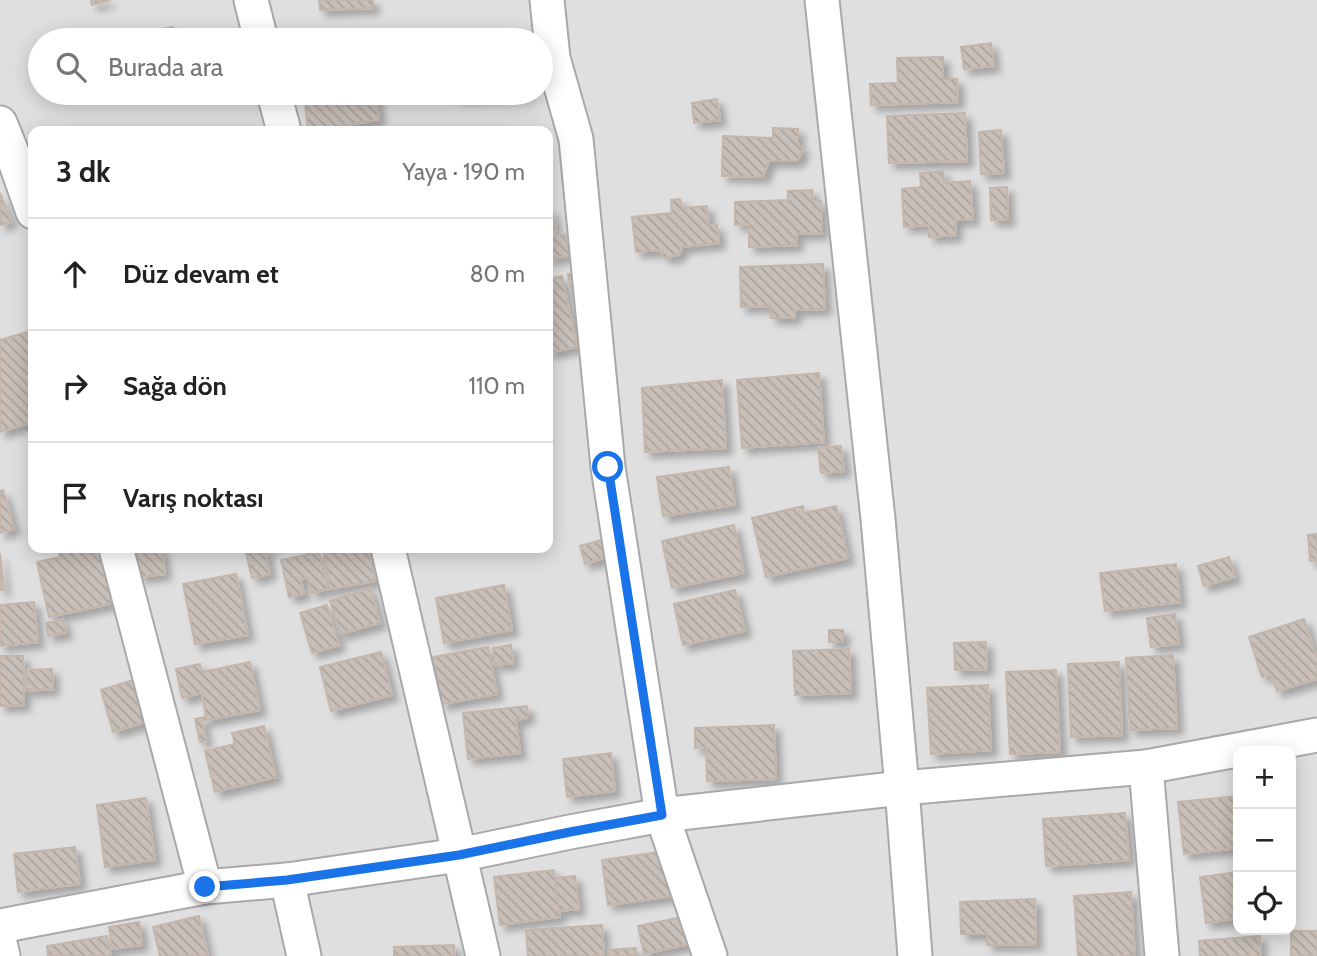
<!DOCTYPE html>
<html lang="tr">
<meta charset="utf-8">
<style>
:root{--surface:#fff;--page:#f6f6f6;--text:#222;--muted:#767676;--line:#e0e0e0}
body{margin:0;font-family:Cabin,sans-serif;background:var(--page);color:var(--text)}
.controls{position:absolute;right:21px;bottom:21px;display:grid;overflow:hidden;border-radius:14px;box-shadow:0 4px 18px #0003}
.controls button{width:63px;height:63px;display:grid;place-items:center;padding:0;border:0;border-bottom:2px solid var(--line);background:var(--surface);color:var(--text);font:35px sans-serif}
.stop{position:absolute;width:21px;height:21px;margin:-16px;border:5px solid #1a73e8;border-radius:50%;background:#fff}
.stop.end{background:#1a73e8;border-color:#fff;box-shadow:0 2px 7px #0008}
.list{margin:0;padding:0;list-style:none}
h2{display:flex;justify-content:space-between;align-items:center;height:91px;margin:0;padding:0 28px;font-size:30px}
h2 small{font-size:23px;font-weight:400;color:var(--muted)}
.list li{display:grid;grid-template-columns:46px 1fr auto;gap:21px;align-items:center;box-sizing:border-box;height:112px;padding:0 28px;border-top:2px solid var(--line)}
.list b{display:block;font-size:26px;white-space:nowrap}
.list em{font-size:23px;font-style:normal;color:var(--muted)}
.icon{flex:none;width:38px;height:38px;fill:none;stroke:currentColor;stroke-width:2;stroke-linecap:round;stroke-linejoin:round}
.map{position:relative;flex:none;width:1317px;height:956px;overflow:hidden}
.search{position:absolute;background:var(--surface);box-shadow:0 4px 18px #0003;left:28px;top:28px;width:525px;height:77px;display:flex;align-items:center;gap:18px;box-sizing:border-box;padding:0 24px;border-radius:38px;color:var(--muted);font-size:26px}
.panel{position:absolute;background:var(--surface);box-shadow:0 4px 18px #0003;left:28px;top:126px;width:525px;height:427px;border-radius:14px}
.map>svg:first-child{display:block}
.residential{fill:#e0dfdf;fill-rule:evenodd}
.building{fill:url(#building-back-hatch);stroke:#c4b6ab;stroke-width:2;filter:url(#shadow)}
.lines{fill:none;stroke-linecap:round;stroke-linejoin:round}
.minor-casing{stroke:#a9a9a9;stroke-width:37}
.minor{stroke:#fff;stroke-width:33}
.route{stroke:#1a73e8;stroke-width:9}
</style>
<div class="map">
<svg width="1317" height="956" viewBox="0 0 1317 956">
<defs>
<pattern id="building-back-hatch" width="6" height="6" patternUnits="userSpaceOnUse" patternTransform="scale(1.75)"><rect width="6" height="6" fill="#c7bfb8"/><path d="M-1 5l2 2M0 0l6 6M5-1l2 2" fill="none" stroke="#aba49e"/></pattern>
<filter id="shadow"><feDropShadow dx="6" dy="6" stdDeviation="3.5" flood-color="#0004"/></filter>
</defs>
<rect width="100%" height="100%" fill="#f2efe9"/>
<path class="residential" d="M 0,0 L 1317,0 L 1317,956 L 0,956 ZM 40,40 L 541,40 L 541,93 L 40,93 ZM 33,131 L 548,131 L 548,548 L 33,548 ZM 1238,751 L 1291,751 L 1291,930 L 1238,930 Z"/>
<g class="building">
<path d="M 91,0 L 111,0 L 92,5 Z"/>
<path d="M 319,0 L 373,0 L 373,8 L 320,10 Z"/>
<path d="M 173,27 L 176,40 L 103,40 Z"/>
<path d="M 421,32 L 423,40 L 362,40 Z"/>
<path d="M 991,43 L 994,66 L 964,69 L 961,47 Z"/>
<path d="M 943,57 L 943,79 L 957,79 L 958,102 L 871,105 L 870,84 L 898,83 L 897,58 Z"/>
<path d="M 304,93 L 376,93 L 379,120 L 308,131 Z"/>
<path d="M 456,93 L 526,93 L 526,94 L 457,97 Z"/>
<path d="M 717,99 L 720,120 L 694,123 L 692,103 Z"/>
<path d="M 965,113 L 967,161 L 889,163 L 887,116 Z"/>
<path d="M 773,128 L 798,129 L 798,144 L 803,150 L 797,161 L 769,161 L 763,177 L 722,176 L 723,136 L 773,138 Z"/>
<path d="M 1001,130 L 1004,173 L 981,174 L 979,132 Z"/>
<path d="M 943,171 L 944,183 L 970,181 L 973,219 L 955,220 L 956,235 L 929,237 L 929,225 L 904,227 L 902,189 L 921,187 L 920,173 Z"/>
<path d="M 1007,187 L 1008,220 L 991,220 L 990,188 Z"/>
<path d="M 812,190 L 813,202 L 821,201 L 822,233 L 796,234 L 797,245 L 749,247 L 749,224 L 735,225 L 735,202 L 788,200 L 788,191 Z"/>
<path d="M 0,193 L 11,222 L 0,225 Z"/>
<path d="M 680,199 L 683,208 L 707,206 L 709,226 L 717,225 L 719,243 L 682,247 L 679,255 L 665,258 L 660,250 L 636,252 L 632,217 L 672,213 L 671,200 Z"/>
<path d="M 548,210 L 552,210 L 556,236 L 565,234 L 569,256 L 548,259 Z"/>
<path d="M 823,264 L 825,309 L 794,310 L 795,318 L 771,318 L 771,306 L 741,307 L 740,267 Z"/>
<path d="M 581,272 L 583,287 L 570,289 L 568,274 Z"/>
<path d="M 562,276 L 577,347 L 548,353 L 548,279 Z"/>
<path d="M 33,330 L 33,422 L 0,432 L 0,340 Z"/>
<path d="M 819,373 L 824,442 L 742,448 L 737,380 Z"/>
<path d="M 722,380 L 726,448 L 645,452 L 642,388 Z"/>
<path d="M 841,446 L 844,471 L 821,473 L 818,448 Z"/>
<path d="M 729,467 L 735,505 L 663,516 L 657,477 Z"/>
<path d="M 3,490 L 14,529 L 0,533 L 0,491 Z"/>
<path d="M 803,506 L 804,513 L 836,506 L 848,558 L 766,577 L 752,518 Z"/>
<path d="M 734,525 L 744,573 L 672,588 L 662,541 Z"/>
<path d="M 1317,534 L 1317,560 L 1310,561 L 1308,535 Z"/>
<path d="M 602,540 L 607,557 L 585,564 L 580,546 Z"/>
<path d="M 84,548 L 107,548 L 119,602 L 49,617 L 37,562 L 60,557 L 59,553 Z"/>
<path d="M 135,548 L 162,548 L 165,574 L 139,577 Z"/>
<path d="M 245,548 L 275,548 L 265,550 L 270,574 L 252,578 Z"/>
<path d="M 333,548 L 369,548 L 375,581 L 330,589 L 323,550 Z"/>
<path d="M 319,552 L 328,589 L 312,593 L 308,577 L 301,579 L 304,594 L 289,597 L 281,560 Z"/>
<path d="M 0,553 L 4,590 L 0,590 Z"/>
<path d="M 1229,557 L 1235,577 L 1204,586 L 1198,566 Z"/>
<path d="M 1176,564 L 1180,602 L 1105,611 L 1100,573 Z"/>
<path d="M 236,574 L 248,635 L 195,644 L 183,584 Z"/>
<path d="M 504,585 L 512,630 L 444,643 L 436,598 Z"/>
<path d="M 370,588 L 380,623 L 340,634 L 330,601 Z"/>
<path d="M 735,590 L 745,631 L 683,645 L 674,604 Z"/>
<path d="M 34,602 L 38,642 L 0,646 L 0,605 Z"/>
<path d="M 327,605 L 339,645 L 312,653 L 300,613 Z"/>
<path d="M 1175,614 L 1179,644 L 1151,647 L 1147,618 Z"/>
<path d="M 1304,619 L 1317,659 L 1317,679 L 1277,691 L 1271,674 L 1262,677 L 1249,637 Z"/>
<path d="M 63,620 L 66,633 L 48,636 L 46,623 Z"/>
<rect x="829" y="630" width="14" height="12"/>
<path d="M 986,642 L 987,669 L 955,670 L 954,643 Z"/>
<path d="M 511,645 L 513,663 L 495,665 L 493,648 Z"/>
<path d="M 488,647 L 497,694 L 442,704 L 433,657 Z"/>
<path d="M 849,649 L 851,693 L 795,695 L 793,651 Z"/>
<path d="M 381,652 L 392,695 L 331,711 L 320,667 Z"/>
<path d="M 1173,655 L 1177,728 L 1130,730 L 1126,658 Z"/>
<path d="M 0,656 L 23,656 L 24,705 L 0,706 Z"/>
<path d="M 250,662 L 260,710 L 202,721 L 206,741 L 200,742 L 195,719 L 206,717 L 202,693 L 182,698 L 176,669 L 200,664 L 202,672 Z"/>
<path d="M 1119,662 L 1122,735 L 1071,737 L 1068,664 Z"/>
<path d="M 52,669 L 53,689 L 27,691 L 26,670 Z"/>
<path d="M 1056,670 L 1060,752 L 1010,754 L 1006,672 Z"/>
<path d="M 140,678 L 152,720 L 113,732 L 101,690 Z"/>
<path d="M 988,685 L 991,750 L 931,754 L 927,688 Z"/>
<path d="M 527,706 L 528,718 L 516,720 L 520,753 L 468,759 L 463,713 Z"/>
<path d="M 774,725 L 776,779 L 707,781 L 706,747 L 695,748 L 695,728 Z"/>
<path d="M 264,726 L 276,777 L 215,792 L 205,751 L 235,744 L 232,733 Z"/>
<path d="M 611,753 L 615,791 L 567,797 L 563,759 Z"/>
<path d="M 1238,796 L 1238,848 L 1184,854 L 1178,802 Z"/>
<path d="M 146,798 L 155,860 L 105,867 L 97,805 Z"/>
<path d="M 1125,813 L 1129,860 L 1046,866 L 1043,819 Z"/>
<path d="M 75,847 L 80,884 L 18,892 L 14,854 Z"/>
<path d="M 667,851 L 673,896 L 608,905 L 602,860 Z"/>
<path d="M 554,870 L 560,917 L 500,925 L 494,877 Z"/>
<path d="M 1238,872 L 1238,918 L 1206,923 L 1200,877 Z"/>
<path d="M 575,876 L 579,909 L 559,911 L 555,878 Z"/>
<path d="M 1131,892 L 1135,956 L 1078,956 L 1074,896 Z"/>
<path d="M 1035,899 L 1036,944 L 987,945 L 987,934 L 961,934 L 960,902 Z"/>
<path d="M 199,916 L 208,956 L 160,956 L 153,927 Z"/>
<path d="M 687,916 L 693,943 L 644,954 L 638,926 Z"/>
<path d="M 139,922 L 142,945 L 112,949 L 109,927 Z"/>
<path d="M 602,925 L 604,956 L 528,956 L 526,930 Z"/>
<rect x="1291" y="931" width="26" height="25"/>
<path d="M 107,936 L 111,956 L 48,956 L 47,946 Z"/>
<path d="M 1260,936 L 1261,956 L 1200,956 L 1199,941 Z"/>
<path d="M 454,945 L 455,956 L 394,956 L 394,947 Z"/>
<path d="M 636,948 L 636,956 L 608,956 L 608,950 Z"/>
</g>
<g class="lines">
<defs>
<g id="minor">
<path d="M 251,0 L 261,40"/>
<path d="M 547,0 L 553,58 L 576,139 L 608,467 L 662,815 L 710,956"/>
<path d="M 822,0 L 878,519 L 902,788 L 915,956"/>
<path d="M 274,93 L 284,131"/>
<path d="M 0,123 L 11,150 L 33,212"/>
<path d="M 116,548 L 205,887"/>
<path d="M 388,548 L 483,956"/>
<path d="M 1146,767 L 1162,956"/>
<path d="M 287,880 L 304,956"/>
<path d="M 0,926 L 205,887 L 287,880 L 459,855 L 570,832 L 662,815 L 902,788 L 1146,767 L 1317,735"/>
<path d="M 0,943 L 3,956"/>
</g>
</defs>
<use href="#minor" class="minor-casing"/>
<use href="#minor" class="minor"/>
</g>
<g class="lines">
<path class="route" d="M 205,887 L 287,880 L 459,855 L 570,832 L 662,815 L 608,467"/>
</g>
</svg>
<div class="controls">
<button>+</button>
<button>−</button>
<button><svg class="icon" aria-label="locate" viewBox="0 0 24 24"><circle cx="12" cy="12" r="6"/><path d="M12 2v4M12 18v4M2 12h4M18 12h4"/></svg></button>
</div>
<div class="stop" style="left:608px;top:467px"></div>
<div class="stop end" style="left:205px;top:887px"></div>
<div class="search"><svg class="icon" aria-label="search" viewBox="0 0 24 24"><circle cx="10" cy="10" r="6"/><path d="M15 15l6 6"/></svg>Burada ara</div>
<section class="panel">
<h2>3 dk<small>Yaya · 190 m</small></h2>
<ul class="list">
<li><svg class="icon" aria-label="ahead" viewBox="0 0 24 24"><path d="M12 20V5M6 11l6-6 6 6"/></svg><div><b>Düz devam et</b></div><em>80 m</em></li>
<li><svg class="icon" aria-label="right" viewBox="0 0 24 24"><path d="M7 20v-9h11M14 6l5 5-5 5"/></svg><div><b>Sağa dön</b></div><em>110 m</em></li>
<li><svg class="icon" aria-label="arrive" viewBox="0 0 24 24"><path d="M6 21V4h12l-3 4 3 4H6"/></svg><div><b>Varış noktası</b></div></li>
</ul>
</section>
</div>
